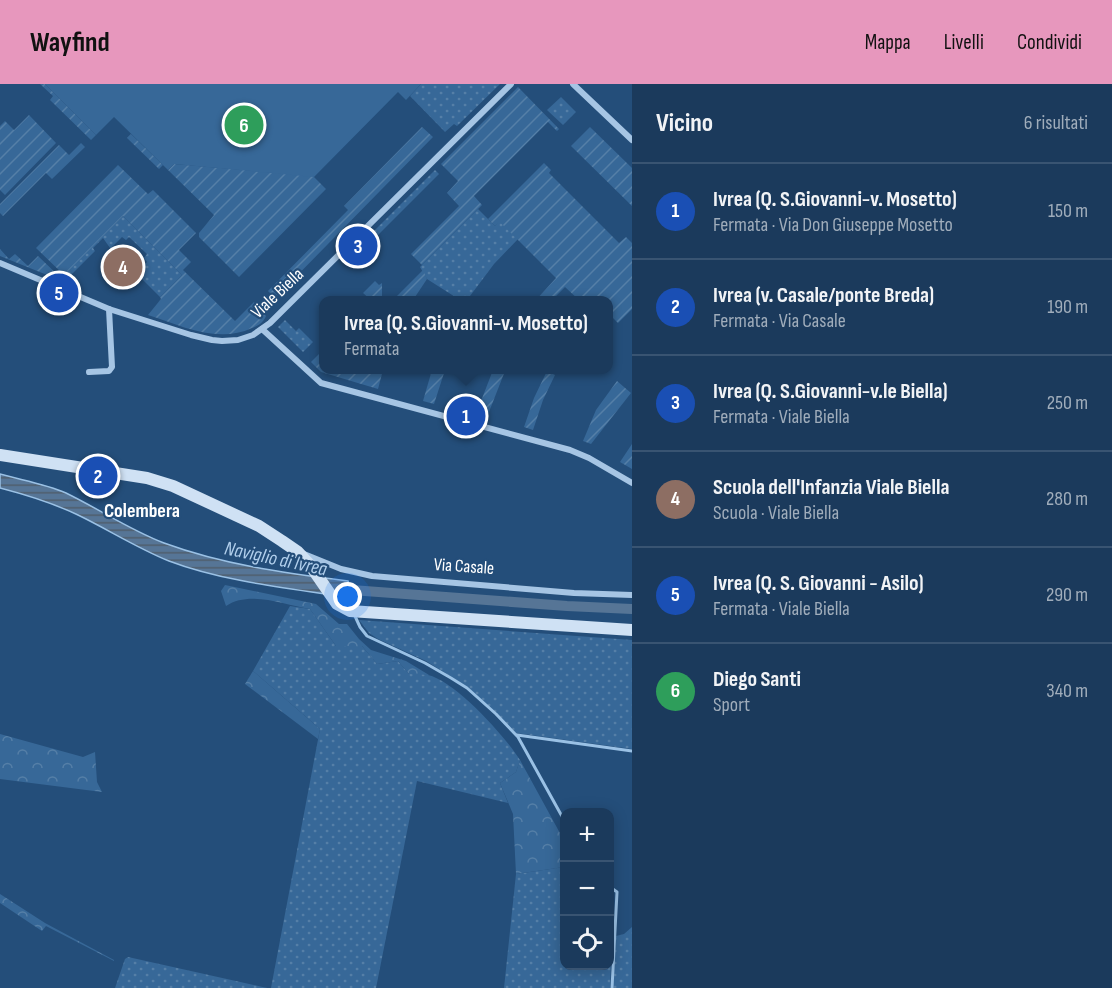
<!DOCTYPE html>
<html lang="it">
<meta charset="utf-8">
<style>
:root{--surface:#1b3a5c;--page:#284565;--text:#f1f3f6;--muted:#a0adbb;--line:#395472;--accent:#e797bd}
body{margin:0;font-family:"Sofia Sans Condensed",sans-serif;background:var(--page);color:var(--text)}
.controls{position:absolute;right:18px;bottom:18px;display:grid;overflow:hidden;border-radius:12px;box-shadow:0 3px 15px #0003}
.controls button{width:54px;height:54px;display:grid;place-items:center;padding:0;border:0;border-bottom:2px solid var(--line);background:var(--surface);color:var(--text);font:30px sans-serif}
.you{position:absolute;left:348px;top:513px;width:21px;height:21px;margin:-15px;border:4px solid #fff;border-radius:50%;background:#1a73e8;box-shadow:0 0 0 9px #1a73e833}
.badge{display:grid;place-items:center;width:39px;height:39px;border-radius:50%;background:var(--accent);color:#fff;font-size:20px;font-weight:700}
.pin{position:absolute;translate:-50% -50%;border:3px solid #fff;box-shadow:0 2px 6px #0006}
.popup{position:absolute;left:319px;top:212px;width:294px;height:78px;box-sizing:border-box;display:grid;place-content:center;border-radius:12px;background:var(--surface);filter:drop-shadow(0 2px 4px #0005);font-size:20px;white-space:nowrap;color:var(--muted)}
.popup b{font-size:22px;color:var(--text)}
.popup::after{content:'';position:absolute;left:50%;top:100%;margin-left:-12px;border:12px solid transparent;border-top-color:var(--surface)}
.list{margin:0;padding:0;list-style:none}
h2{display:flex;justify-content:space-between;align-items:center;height:78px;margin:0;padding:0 24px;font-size:26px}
h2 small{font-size:20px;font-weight:400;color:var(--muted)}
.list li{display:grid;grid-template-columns:39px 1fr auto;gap:18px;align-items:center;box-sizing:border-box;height:96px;padding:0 24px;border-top:2px solid var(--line)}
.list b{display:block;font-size:22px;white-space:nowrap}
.list p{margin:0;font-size:20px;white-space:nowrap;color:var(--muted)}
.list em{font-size:20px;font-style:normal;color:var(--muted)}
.icon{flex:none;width:33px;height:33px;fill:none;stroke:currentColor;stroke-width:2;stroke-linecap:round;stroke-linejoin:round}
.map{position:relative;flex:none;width:632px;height:904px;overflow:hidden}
header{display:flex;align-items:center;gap:36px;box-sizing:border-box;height:84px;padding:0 30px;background:var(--accent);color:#111}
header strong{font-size:28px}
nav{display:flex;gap:33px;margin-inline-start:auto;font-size:21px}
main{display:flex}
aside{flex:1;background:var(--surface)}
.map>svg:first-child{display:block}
.grass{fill:url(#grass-dots)}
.forest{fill:url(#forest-crowns)}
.garden{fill:url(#garden-furrows)}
.pitch{fill:#376898}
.water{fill:url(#water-rules);stroke:#9ac1e5;stroke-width:1.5}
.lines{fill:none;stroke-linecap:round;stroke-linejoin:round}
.stream{stroke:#9ac1e5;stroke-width:3}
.canal{stroke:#567596;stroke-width:10}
.street{stroke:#a6c5e4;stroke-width:6}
.secondary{stroke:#cfe1f4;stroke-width:12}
.labels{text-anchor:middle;stroke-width:4.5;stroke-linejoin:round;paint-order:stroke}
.street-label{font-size:18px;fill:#fff;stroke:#244e7a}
.neighbourhood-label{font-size:20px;font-weight:bold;fill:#fff;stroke:#244e7a}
.water-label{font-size:20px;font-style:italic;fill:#b1cfec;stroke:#244e7a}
</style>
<header>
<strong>Wayfind</strong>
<nav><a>Mappa</a><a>Livelli</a><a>Condividi</a></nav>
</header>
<main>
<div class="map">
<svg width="632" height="904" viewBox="0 0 632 904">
<defs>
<pattern id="grass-dots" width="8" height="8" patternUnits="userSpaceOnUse" patternTransform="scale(1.5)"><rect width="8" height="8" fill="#376898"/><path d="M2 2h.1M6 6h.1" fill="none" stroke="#557fa7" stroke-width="1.8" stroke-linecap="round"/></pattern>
<pattern id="forest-crowns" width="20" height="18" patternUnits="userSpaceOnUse" patternTransform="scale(1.5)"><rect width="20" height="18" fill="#376898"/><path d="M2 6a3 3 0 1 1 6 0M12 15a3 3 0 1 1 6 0" fill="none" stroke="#557fa7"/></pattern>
<pattern id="garden-furrows" width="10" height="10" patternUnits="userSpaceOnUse" patternTransform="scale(1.5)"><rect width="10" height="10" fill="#376898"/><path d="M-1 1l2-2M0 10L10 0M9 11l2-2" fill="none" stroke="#557fa7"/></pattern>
<pattern id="water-rules" width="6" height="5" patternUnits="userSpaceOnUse" patternTransform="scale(1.5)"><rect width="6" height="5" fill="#567596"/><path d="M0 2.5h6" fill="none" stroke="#505e6d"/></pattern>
</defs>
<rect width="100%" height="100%" fill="#244e7a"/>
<g class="grass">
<path d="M 421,0 L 500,0 L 457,42 L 454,40 L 445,48 L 410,12 Z"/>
<path d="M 561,13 L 576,28 L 563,41 L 547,26 Z"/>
<path d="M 435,86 L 439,90 L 361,168 L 357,164 Z"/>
<path d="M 478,125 L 495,142 L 500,137 L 518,155 L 494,180 L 467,216 L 460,216 L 427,195 L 420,183 Z"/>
<path d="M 123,132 L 182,191 L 160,213 L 131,184 L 132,182 L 138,187 L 147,178 L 144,174 L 147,170 L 129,153 L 126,156 L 122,153 L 112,163 L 118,168 L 115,171 L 103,154 L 93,164 L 95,167 L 69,193 L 65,189 Z"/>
<path d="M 285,236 L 296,247 L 299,244 L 313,258 L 303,268 L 278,243 Z"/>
<path d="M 290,522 L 310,525 L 336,562 L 362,562 L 377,580 L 398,577 L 409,590 C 415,590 422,589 428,591 C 455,597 505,652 520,676 L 516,688 L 500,699 L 508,719 L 417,697 L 376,904 L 271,904 L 320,645 L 253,587 Z"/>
<path d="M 359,536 L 632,556 L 632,665 L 516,649 L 468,603 L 426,577 L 378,555 L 369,549 Z"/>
<path d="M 564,783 L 564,882 L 610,882 L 610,815 L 614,819 L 610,904 L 504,904 L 516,790 Z"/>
<path d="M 632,843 L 632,904 L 613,904 L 616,852 L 624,850 Z"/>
<path d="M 128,873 L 267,904 L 115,904 L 125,875 Z"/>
</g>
<g class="forest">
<path d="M 225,501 L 316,520 L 339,540 L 347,540 L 359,555 L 371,566 L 406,577 L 429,591 L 409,590 L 398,577 L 377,580 L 362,562 L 336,562 L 310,525 C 284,521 250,506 226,522 L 221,507 Z"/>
<path d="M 253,587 L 320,645 L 318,655 L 245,600 Z"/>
<path d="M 0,650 L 83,673 L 95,668 L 97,698 L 102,708 L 0,695 Z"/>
<path d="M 520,676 L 561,751 L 564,763 L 564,783 L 516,790 L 513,730 L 500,699 L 516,688 Z"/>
<path d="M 0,810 L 45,839 L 114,876 L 114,877 L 46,842 L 42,847 L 0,819 Z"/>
</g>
<g class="garden">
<path d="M 40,0 L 45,0 L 96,51 L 91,56 L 50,16 L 53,12 Z"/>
<path d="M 518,3 L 559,45 L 557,47 L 548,38 L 474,112 L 482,121 L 422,181 L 411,170 L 459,122 L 447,109 L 458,97 L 441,80 Z"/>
<path d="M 29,31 L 56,59 L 5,111 L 0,106 L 0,42 L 5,37 L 14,46 Z"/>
<path d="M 422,43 L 433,53 L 275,214 L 268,207 L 348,126 L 344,122 Z"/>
<path d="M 590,43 L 632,84 L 632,122 L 571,62 Z"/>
<path d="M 131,50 L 163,81 L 159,85 L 127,54 Z"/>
<path d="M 81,59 L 85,63 L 52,95 L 46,89 L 3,132 L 0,129 L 0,120 L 59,61 L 69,71 Z"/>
<path d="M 544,79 L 551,86 L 549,89 L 619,159 L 626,153 L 632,159 L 632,225 L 618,239 L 609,230 L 608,216 L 579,216 L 565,203 L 552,216 L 536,216 L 556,194 L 500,138 L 495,142 L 488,135 Z"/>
<path d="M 174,80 L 313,92 L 326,105 L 239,193 L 199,153 L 199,149 L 214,131 L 168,86 Z"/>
<path d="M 118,81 L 148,110 L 153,106 L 196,149 L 179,166 L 191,178 L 183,186 L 235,237 L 254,218 L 266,232 C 263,239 259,241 252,244 C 218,260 182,242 148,231 L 161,215 L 160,213 L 182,191 L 123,132 L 64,191 L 36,164 Z"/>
<path d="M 0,165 L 9,175 L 15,170 L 28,182 L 38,172 L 63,196 L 62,197 L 0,172 Z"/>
<path d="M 423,186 L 427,195 L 413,216 L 393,216 Z"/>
<path d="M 375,197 L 379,201 L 382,199 L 382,216 L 371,216 L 363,209 Z"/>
<path d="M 319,270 L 323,274 L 324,286 L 383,286 L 378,305 L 321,288 L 311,278 Z"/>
<path d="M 432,286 L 445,286 L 434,320 L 423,317 Z"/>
<path d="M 493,286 L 505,287 L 487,333 L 476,330 Z"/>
<path d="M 547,287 L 555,291 L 543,316 L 533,346 L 524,343 L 534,314 Z"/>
<path d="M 617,297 L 631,309 L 591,360 L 583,357 L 596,326 Z"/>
<path d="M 632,360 L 632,385 L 620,378 Z"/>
</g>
<path class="pitch" d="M 45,0 L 421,0 L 406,16 L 398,8 L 314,93 L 174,80 L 168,86 L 114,33 L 96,51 Z"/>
<path class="water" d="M 0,390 C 21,396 46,400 66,409 C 99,425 130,446 164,459 C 224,481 285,489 348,497 L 353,514 C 294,505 224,498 169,477 C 137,464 109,446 78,431 C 53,419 27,411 0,404 Z"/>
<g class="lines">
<g class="stream">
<path d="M 346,510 L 352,524"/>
<path d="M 354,530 L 360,543 L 367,552 L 425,579 L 451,594 L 467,604 L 496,630 L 518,653 L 564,736"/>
<path d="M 517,651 L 632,667"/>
<path d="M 610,803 L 617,808 L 612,904"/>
</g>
<path class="canal" d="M 338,505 L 567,522 L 632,525"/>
<g class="street">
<path d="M 573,0 L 632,56"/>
<path d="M 0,179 L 109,225 L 191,251 L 212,256 L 222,257 L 238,256 L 253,251 L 270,239 L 511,0"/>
<path d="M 262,245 L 321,299 L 570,366 L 589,374 L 632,399"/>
<path d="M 89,288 L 109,287 L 112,283 L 109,225"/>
<path d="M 304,470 L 341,485 L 372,492 L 574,509 L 632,511"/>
</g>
<path class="secondary" d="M 0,371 L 147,394 L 173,402 L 259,442 L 282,457 L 298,468 L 310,481 L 337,520 L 350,527 L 632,546"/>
</g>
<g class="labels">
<g class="street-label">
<text transform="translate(277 209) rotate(-43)" y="6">Viale Biella</text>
<text transform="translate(464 482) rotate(4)" y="6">Via Casale</text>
</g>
<g class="neighbourhood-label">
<text x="142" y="433">Colembera</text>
</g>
<g class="water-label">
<text transform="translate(276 474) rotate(12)" y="7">Naviglio di Ivrea</text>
</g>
</g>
</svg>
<div class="controls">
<button>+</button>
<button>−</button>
<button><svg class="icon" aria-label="locate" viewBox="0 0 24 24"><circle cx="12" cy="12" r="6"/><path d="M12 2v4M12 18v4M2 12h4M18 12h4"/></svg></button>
</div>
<div class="you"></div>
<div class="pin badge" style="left:466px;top:332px;background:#1a4fb4">1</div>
<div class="popup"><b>Ivrea (Q. S.Giovanni-v. Mosetto)</b>Fermata</div>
<div class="pin badge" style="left:98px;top:392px;background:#1a4fb4">2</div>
<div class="pin badge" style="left:358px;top:162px;background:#1a4fb4">3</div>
<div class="pin badge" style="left:123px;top:183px;background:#8d6e63">4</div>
<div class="pin badge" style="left:59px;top:209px;background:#1a4fb4">5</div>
<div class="pin badge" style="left:244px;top:41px;background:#2e9e5b">6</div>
</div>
<aside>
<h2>Vicino<small>6 risultati</small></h2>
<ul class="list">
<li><span class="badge" style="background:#1a4fb4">1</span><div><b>Ivrea (Q. S.Giovanni-v. Mosetto)</b><p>Fermata · Via Don Giuseppe Mosetto</p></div><em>150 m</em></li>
<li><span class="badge" style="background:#1a4fb4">2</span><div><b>Ivrea (v. Casale/ponte Breda)</b><p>Fermata · Via Casale</p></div><em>190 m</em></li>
<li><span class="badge" style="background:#1a4fb4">3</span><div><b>Ivrea (Q. S.Giovanni-v.le Biella)</b><p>Fermata · Viale Biella</p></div><em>250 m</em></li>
<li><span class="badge" style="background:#8d6e63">4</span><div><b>Scuola dell'Infanzia Viale Biella</b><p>Scuola · Viale Biella</p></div><em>280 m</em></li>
<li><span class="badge" style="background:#1a4fb4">5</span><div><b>Ivrea (Q. S. Giovanni - Asilo)</b><p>Fermata · Viale Biella</p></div><em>290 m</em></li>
<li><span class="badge" style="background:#2e9e5b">6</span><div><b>Diego Santi</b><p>Sport</p></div><em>340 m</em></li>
</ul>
</aside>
</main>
